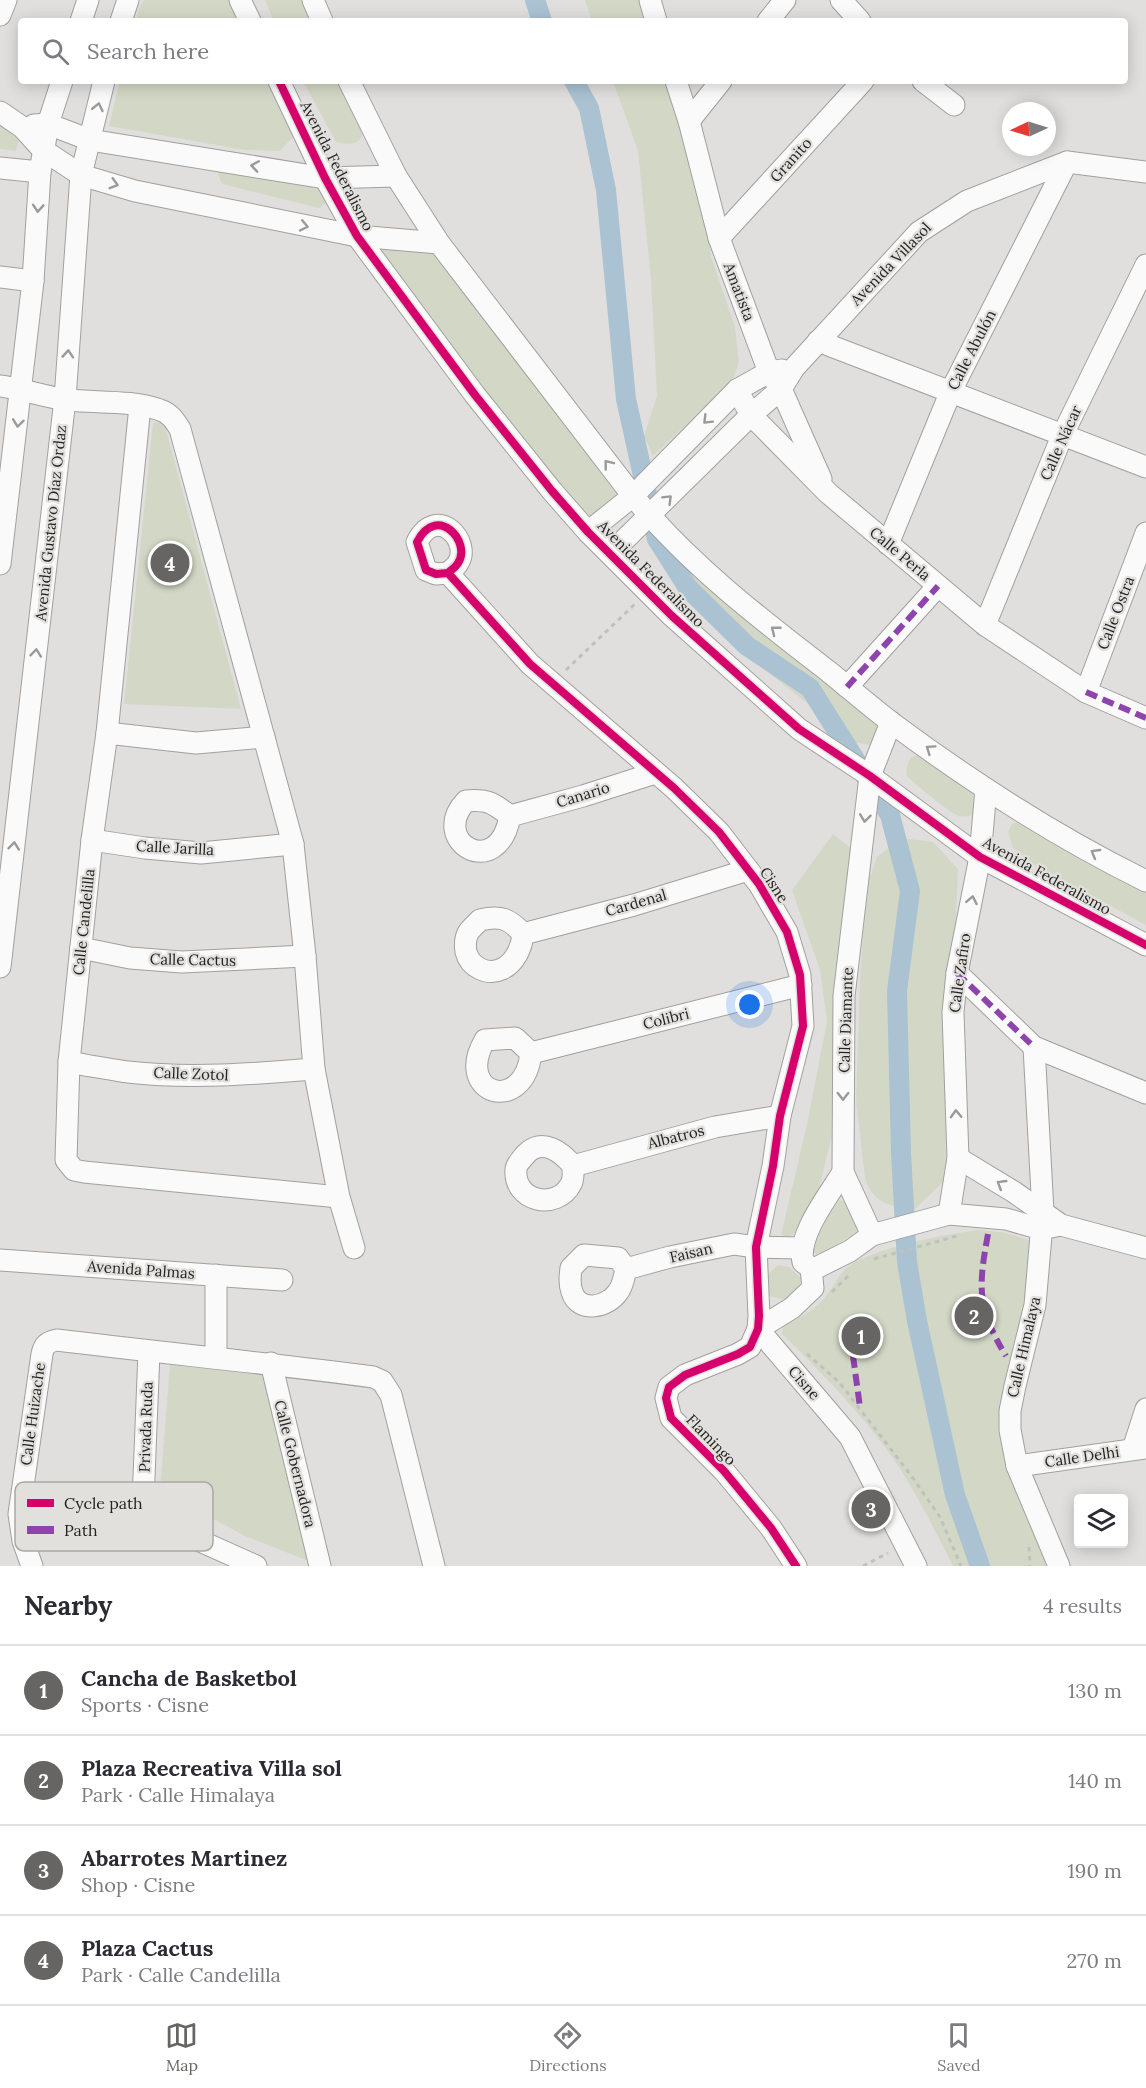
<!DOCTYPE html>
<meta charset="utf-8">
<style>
:root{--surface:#fff;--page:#f2f2f3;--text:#2b2b33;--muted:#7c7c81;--line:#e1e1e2;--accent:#666563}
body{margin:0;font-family:Lora,serif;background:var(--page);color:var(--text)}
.controls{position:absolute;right:18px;bottom:18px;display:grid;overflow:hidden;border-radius:6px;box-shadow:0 3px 15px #0003}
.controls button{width:54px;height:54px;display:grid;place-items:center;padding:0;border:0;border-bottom:2px solid var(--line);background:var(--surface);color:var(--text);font:30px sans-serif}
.compass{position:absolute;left:1002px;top:102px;width:54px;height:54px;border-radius:50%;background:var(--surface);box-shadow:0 3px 15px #0003;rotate:266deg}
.you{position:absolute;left:750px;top:1005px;width:21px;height:21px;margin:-15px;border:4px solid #fff;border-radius:50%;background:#1a73e8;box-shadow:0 0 0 9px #1a73e833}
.badge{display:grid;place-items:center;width:39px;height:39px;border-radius:50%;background:var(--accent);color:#fff;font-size:20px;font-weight:700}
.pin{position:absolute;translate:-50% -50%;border:3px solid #fff;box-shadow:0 2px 6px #0006}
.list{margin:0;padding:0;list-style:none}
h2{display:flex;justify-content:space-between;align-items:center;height:78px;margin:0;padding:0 24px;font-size:26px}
h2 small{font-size:20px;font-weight:400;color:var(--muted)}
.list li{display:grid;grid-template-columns:39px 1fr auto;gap:18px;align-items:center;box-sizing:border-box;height:90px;padding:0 24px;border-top:2px solid var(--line)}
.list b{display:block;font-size:22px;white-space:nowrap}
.list p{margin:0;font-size:20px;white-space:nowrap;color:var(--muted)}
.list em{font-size:20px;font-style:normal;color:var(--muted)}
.icon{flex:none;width:33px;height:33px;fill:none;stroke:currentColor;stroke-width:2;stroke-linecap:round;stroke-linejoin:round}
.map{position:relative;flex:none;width:1146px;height:1566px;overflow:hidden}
.search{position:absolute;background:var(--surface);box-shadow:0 3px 15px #0003;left:18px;right:18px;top:18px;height:66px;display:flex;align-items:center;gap:15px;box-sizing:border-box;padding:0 21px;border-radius:6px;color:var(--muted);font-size:22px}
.sheet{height:438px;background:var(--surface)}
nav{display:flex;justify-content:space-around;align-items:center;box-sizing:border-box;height:84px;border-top:2px solid var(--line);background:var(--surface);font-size:16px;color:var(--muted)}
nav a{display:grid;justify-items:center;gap:3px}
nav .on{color:var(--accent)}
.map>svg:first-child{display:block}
.green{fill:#d3d8c6}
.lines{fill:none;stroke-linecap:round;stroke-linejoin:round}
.canal{stroke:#aac2d2;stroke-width:20}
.minor-casing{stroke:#a1a09f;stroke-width:23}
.path{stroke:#c0c0bf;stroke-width:3;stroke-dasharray:4.5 4.5;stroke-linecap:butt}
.minor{stroke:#fafafa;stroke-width:21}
.quiet{stroke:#8e44ad;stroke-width:6;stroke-dasharray:12 6;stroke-linecap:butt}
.cycleway-casing{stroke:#e2e0dc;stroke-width:11}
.cycleway{stroke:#d6006c;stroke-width:8}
.oneway{stroke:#9a9a99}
.labels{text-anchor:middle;stroke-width:4.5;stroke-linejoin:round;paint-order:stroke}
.street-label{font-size:15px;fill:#242422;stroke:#e2e0dc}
.key{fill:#e2e0dc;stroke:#a9a8a4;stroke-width:1.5}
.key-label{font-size:16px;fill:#242422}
</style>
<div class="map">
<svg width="1146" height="1566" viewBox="0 0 1146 1566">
<rect width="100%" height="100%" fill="#e1dfdd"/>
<g class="green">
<path d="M 144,0 L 232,0 L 242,21 L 136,21 L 140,6 Z"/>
<path d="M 265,0 L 306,0 L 316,21 L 274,21 Z"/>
<path d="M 585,0 L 647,0 L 654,21 L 592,21 Z"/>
<path d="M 120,81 L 272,81 L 296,134 L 280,151 L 245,150 L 109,126 Z"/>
<path d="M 303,81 L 344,81 C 353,101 385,154 336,142 Z"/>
<path d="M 613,81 L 673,81 L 703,189 L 711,256 L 735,327 L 739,362 L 733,379 L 723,390 L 653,456 L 644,436 L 657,396 L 651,280 L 638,151 Z"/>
<path d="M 0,125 L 19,140 L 16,151 L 0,149 Z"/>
<path d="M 219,168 L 321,188 L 327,200 L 325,204 L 319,208 L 222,184 L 217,172 Z"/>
<path d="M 407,241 L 430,242 L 632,496 L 588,531 L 369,251 Z"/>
<path d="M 164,422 L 241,709 L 124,704 L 153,423 Z"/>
<path d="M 681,568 L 697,575 L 810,671 L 881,723 L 871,745 L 857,743 L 811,706 L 756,663 L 678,592 L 674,581 Z"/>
<path d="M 919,755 L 978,791 L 978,813 C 973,815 964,818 959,816 C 951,814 913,783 906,775 L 907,766 L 911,757 Z"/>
<path d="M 1021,821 L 1146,888 L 1146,925 L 1035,865 L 1013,848 L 1008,832 L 1012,824 Z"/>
<path d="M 833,834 L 854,851 L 836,1120 L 819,1188 L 798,1231 L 788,1238 L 781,1235 L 807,1124 L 827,1021 L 820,970 L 792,890 Z"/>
<path d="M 902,838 L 933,842 L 958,869 L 956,916 L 945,1036 L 946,1179 L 914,1210 C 890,1206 874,1204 865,1179 L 856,1100 L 860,978 L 866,888 L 877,857 Z"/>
<path d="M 839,1200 L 846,1202 L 863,1227 L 826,1252 L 816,1254 L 812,1249 L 828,1216 Z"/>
<path d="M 979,1230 L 1001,1232 L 1029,1240 L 1035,1285 L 1009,1395 L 1053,1566 L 953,1566 C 935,1531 917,1494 895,1461 C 862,1414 822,1373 781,1333 L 786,1323 C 802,1318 817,1308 827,1295 C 834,1286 839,1275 846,1268 C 871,1248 947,1234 979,1230 Z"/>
<path d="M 778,1265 L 789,1267 L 801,1278 C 797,1301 791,1302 769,1296 C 767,1280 764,1276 778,1265 Z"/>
<path d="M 170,1365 L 263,1374 L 311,1562 L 245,1536 L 160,1490 Z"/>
</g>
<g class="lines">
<g class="canal">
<path d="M 535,0 L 542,21"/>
<path d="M 574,81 L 589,108 L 606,190 L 626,399 L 657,539 L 688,588 L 747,646 L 810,688 L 890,815 L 910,891 L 897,991 L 901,1153 L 907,1262 L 917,1321 L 955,1495 L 980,1566"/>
</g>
<defs>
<g id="minor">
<path d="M 240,0 L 250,21"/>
<path d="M 313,0 L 322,21"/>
<path d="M 650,0 L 656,21"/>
<path d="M 841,0 L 860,21"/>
<path d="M 0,15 L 6,0"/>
<path d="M 81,21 L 88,0"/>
<path d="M 121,21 L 128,0"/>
<path d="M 768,21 L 785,0"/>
<path d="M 279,81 L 325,178 L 357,236 L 475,395 L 552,491 L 588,532 L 672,616 L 799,729 L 870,776 L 980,857 L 1146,945"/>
<path d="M 349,81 L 396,176 L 439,243 L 633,496 C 689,564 759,618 828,671 C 849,688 870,706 892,723 C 970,781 1059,838 1146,881"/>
<path d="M 676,81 L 689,121 L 719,238 L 769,372 L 781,389 L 821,479"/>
<path d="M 923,81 L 954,105"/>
<path d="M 0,112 L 22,127 L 43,150 L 81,175 L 135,191 L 357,236 L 439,243"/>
<path d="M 689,121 L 721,81"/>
<path d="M 34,125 L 48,124 L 90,140 L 325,178 L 396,176"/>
<path d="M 0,168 L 40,172"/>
<path d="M 719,238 L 863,81"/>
<path d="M 0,277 L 33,281"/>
<path d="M 818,341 L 1146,467"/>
<path d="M 0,386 C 23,389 45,397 68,400 C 98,403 132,400 160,410 C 170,413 175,421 180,429 L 293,844 L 305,956 L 314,1069 L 339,1197 L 354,1248"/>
<path d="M 737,390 L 751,415 L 828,493 L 985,625 L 1086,692 L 1146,718"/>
<path d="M 140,406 L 107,733 L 92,840 L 69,1062 L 66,1160 L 74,1170 L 84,1172 L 339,1197"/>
<path d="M 588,532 L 633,496 L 737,390 L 769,372 L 782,370"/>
<path d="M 888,544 L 951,391 L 1067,162"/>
<path d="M 611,553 L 751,415 L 781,389 L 794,368 L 919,232 L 967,201 L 1067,162 L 1146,172"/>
<path d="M 0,564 L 33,281 L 40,172 L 48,124 L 62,81"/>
<path d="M 448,573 C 451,570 456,567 458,563 C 472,542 437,503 417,542 L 426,570 L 436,574 L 448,573 L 530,664 L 674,788 L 719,832 L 759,884 L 787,932 L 800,975 L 803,1026 L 780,1116 L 773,1166 L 756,1247 L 759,1316 L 758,1329 L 750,1347 L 738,1354 L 685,1375 L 669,1387 L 666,1398 L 671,1418 L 724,1471 L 771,1528 L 796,1566"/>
<path d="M 985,625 L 1062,436 L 1146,265"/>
<path d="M 847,687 L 938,586"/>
<path d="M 1086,692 L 1146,533"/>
<path d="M 107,733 L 196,743 L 264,737"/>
<path d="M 510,816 C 493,803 488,799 466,801 C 428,841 498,883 510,816 L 583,796 L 655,773"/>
<path d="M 92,840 L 145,848 L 201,853 L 293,844"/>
<path d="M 523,934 C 510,919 501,915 480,920 C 476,924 470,929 468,933 C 465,939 465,946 466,952 C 470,967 487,976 502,969 C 515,963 522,947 523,934 L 634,905 L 748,870"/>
<path d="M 81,948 L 130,958 L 182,962 L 305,956"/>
<path d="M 0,967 L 65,399 L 81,175 L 104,81"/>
<path d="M 957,973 L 1034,1047 L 1146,1093"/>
<path d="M 1034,1047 L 1043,1212 L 1035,1305 L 1015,1386 L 1010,1411 L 1010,1430 L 1017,1466 L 1059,1566"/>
<path d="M 531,1053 L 515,1038 L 485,1040 C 453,1094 524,1116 531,1053 L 801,985"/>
<path d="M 69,1062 C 89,1066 109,1069 128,1072 C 190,1079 253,1074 314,1069"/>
<path d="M 958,1158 L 1014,1192 L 1061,1225 L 1146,1248"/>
<path d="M 573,1166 C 562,1152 542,1137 526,1154 C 522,1159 517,1163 516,1169 C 513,1202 557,1211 571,1184 C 574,1179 573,1172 573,1166 L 715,1127 L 780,1116"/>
<path d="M 843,1172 C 829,1195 797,1235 803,1262 L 811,1268 L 816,1268 L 850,1251 L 872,1235 L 949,1214 L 1006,1219 L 1041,1229 L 1061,1225"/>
<path d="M 949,1214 L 958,1158 L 953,1012 L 957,973 L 980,857 L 986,789"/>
<path d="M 872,1235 L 843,1172 L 844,996 L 870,776 L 891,722"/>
<path d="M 0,1260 L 282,1280"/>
<path d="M 626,1269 L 618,1258 L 584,1255 L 571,1268 C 570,1276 569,1284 572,1292 C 579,1314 608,1307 618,1292 C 623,1286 624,1277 626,1269 L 670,1257 L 734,1244 L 756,1247 L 802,1248"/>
<path d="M 758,1329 L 850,1437 L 916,1566"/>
<path d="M 758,1329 L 792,1308 L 813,1288 L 811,1268"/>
<path d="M 149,1352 L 143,1502 L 144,1510 L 151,1519 L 256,1566"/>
<path d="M 216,1357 L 216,1275"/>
<path d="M 271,1363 L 320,1566"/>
<path d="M 1133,1449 L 1146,1409"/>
<path d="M 1017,1466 L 1146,1448"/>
<path d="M 32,1566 L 23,1541 L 19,1514 L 42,1354 C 44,1345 47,1342 57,1340 C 162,1353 268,1363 373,1377 L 382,1381 L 391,1395 L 434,1566"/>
</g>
</defs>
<use href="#minor" class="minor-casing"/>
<g class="path">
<path d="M 566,670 L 635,604"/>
<path d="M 874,1259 L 957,1236"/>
<path d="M 832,1292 L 849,1275"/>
<path d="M 807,1354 L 839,1382 L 910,1474 L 940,1517 L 961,1566"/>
<path d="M 1029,1547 L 1030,1566"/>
<path d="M 863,1566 L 888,1553"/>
</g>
<use href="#minor" class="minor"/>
<g class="quiet">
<path d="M 847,687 L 938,586"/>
<path d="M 1086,692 L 1146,718"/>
<path d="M 957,973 L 1034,1047"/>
<path d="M 988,1234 C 978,1288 977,1308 1006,1356"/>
<path d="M 853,1356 L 860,1407"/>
</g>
<defs>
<g id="cycleway">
<path d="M 279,81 L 325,178 L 357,236 L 475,395 L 552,491 L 588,532 L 672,616 L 799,729 L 870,776 L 980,857 L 1146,945"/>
<path d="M 448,573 C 451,570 456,567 458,563 C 472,542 437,503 417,542 L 426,570 L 436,574 L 448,573 L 530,664 L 674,788 L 719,832 L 759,884 L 787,932 L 800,975 L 803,1026 L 780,1116 L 773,1166 L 756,1247 L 759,1316 L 758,1329 L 750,1347 L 738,1354 L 685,1375 L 669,1387 L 666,1398 L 671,1418 L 724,1471 L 771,1528 L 796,1566"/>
</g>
</defs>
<use href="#cycleway" class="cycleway-casing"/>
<use href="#cycleway" class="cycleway"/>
</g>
<defs><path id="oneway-chevron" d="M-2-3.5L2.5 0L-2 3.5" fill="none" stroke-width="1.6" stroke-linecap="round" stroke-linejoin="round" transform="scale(1.5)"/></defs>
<g class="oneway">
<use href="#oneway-chevron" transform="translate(98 107) rotate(-77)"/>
<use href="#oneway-chevron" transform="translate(255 166) rotate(-171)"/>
<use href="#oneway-chevron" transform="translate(114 184) rotate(16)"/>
<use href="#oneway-chevron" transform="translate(38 208) rotate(94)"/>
<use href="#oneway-chevron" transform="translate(304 226) rotate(12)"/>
<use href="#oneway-chevron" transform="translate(68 354) rotate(-86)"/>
<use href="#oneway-chevron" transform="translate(707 420) rotate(135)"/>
<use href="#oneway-chevron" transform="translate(18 423) rotate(97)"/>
<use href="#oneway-chevron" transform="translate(608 464) rotate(-128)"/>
<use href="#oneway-chevron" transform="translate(668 499) rotate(-45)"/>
<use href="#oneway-chevron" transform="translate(775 630) rotate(-142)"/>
<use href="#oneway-chevron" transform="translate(36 653) rotate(-84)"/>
<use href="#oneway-chevron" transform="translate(930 749) rotate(-145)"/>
<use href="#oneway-chevron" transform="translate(865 818) rotate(97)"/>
<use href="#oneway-chevron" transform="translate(14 846) rotate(-84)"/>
<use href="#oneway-chevron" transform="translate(1095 853) rotate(-150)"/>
<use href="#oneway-chevron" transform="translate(972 900) rotate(-79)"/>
<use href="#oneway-chevron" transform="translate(843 1096) rotate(90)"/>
<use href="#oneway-chevron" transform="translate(956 1114) rotate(-92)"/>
<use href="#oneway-chevron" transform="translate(1001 1184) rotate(-149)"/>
</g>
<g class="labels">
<g class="street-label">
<text transform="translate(791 160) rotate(-48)" y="5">Granito</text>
<text transform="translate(337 166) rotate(63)" y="5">Avenida Federalismo</text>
<text transform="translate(891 264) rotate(-46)" y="5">Avenida Villasol</text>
<text transform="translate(739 292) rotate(69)" y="5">Amatista</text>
<text transform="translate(972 350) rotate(-63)" y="5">Calle Abulón</text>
<text transform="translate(1061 443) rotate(-66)" y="5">Calle Nácar</text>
<text transform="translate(51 523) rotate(-84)" y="5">Avenida Gustavo Díaz Ordaz</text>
<text transform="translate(900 554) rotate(40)" y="5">Calle Perla</text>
<text transform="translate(651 574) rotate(45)" y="5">Avenida Federalismo</text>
<text transform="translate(1116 613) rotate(-69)" y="5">Calle Ostra</text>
<text transform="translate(583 795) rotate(-17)" y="5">Canario</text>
<text transform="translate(175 848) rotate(3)" y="5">Calle Jarilla</text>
<text transform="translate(1047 876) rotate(29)" y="5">Avenida Federalismo</text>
<text transform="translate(774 885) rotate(57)" y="5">Cisne</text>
<text transform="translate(636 903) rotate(-16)" y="5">Cardenal</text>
<text transform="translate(84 922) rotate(-84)" y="5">Calle Candelilla</text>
<text transform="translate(193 960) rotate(1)" y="5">Calle Cactus</text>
<text transform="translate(960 973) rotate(-82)" y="5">Calle Zafiro</text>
<text transform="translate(666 1019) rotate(-14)" y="5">Colibri</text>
<text transform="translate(846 1020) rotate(-88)" y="5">Calle Diamante</text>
<text transform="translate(191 1074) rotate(2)" y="5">Calle Zotol</text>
<text transform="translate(676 1137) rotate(-14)" y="5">Albatros</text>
<text transform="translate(691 1253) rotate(-13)" y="5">Faisan</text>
<text transform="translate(141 1270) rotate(4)" y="5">Avenida Palmas</text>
<text transform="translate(1024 1347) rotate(-77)" y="5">Calle Himalaya</text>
<text transform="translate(804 1383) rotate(49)" y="5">Cisne</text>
<text transform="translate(33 1414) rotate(-82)" y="5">Calle Huizache</text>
<text transform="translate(146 1427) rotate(-88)" y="5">Privada Ruda</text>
<text transform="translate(711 1440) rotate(46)" y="5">Flamingo</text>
<text transform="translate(1082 1457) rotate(-8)" y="5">Calle Delhi</text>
<text transform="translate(295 1464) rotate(76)" y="5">Calle Gobernadora</text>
</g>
</g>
<rect x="15" y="1482" width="198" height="69" rx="9" class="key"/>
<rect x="27" y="1499" width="27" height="8" fill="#d6006c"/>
<rect x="27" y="1526" width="27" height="8" fill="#8e44ad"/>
<g class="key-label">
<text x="64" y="1509">Cycle path</text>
<text x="64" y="1536">Path</text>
</g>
</svg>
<div class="controls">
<button><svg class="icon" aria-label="layers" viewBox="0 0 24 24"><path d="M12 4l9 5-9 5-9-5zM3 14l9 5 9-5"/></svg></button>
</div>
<svg class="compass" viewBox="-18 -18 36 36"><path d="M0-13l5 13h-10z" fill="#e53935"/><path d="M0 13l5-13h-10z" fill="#7c7c81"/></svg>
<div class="you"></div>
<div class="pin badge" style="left:861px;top:1336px">1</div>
<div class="pin badge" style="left:974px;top:1316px">2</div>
<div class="pin badge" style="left:871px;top:1509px">3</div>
<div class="pin badge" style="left:170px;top:563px">4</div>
<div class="search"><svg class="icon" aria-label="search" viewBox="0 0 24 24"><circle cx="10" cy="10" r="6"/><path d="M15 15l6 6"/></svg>Search here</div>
</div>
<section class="sheet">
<h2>Nearby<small>4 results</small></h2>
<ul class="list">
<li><span class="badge">1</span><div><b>Cancha de Basketbol</b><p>Sports · Cisne</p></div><em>130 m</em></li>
<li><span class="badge">2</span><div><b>Plaza Recreativa Villa sol</b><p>Park · Calle Himalaya</p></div><em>140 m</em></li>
<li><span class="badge">3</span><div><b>Abarrotes Martinez</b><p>Shop · Cisne</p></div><em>190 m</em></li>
<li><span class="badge">4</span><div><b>Plaza Cactus</b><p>Park · Calle Candelilla</p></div><em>270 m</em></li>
</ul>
</section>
<nav>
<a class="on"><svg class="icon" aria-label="map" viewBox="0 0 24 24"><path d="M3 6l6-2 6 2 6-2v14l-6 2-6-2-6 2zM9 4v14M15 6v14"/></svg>Map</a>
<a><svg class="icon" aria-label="directions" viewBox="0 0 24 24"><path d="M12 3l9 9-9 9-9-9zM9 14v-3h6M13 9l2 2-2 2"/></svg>Directions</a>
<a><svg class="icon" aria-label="saved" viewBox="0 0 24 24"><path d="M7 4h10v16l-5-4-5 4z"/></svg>Saved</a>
</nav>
